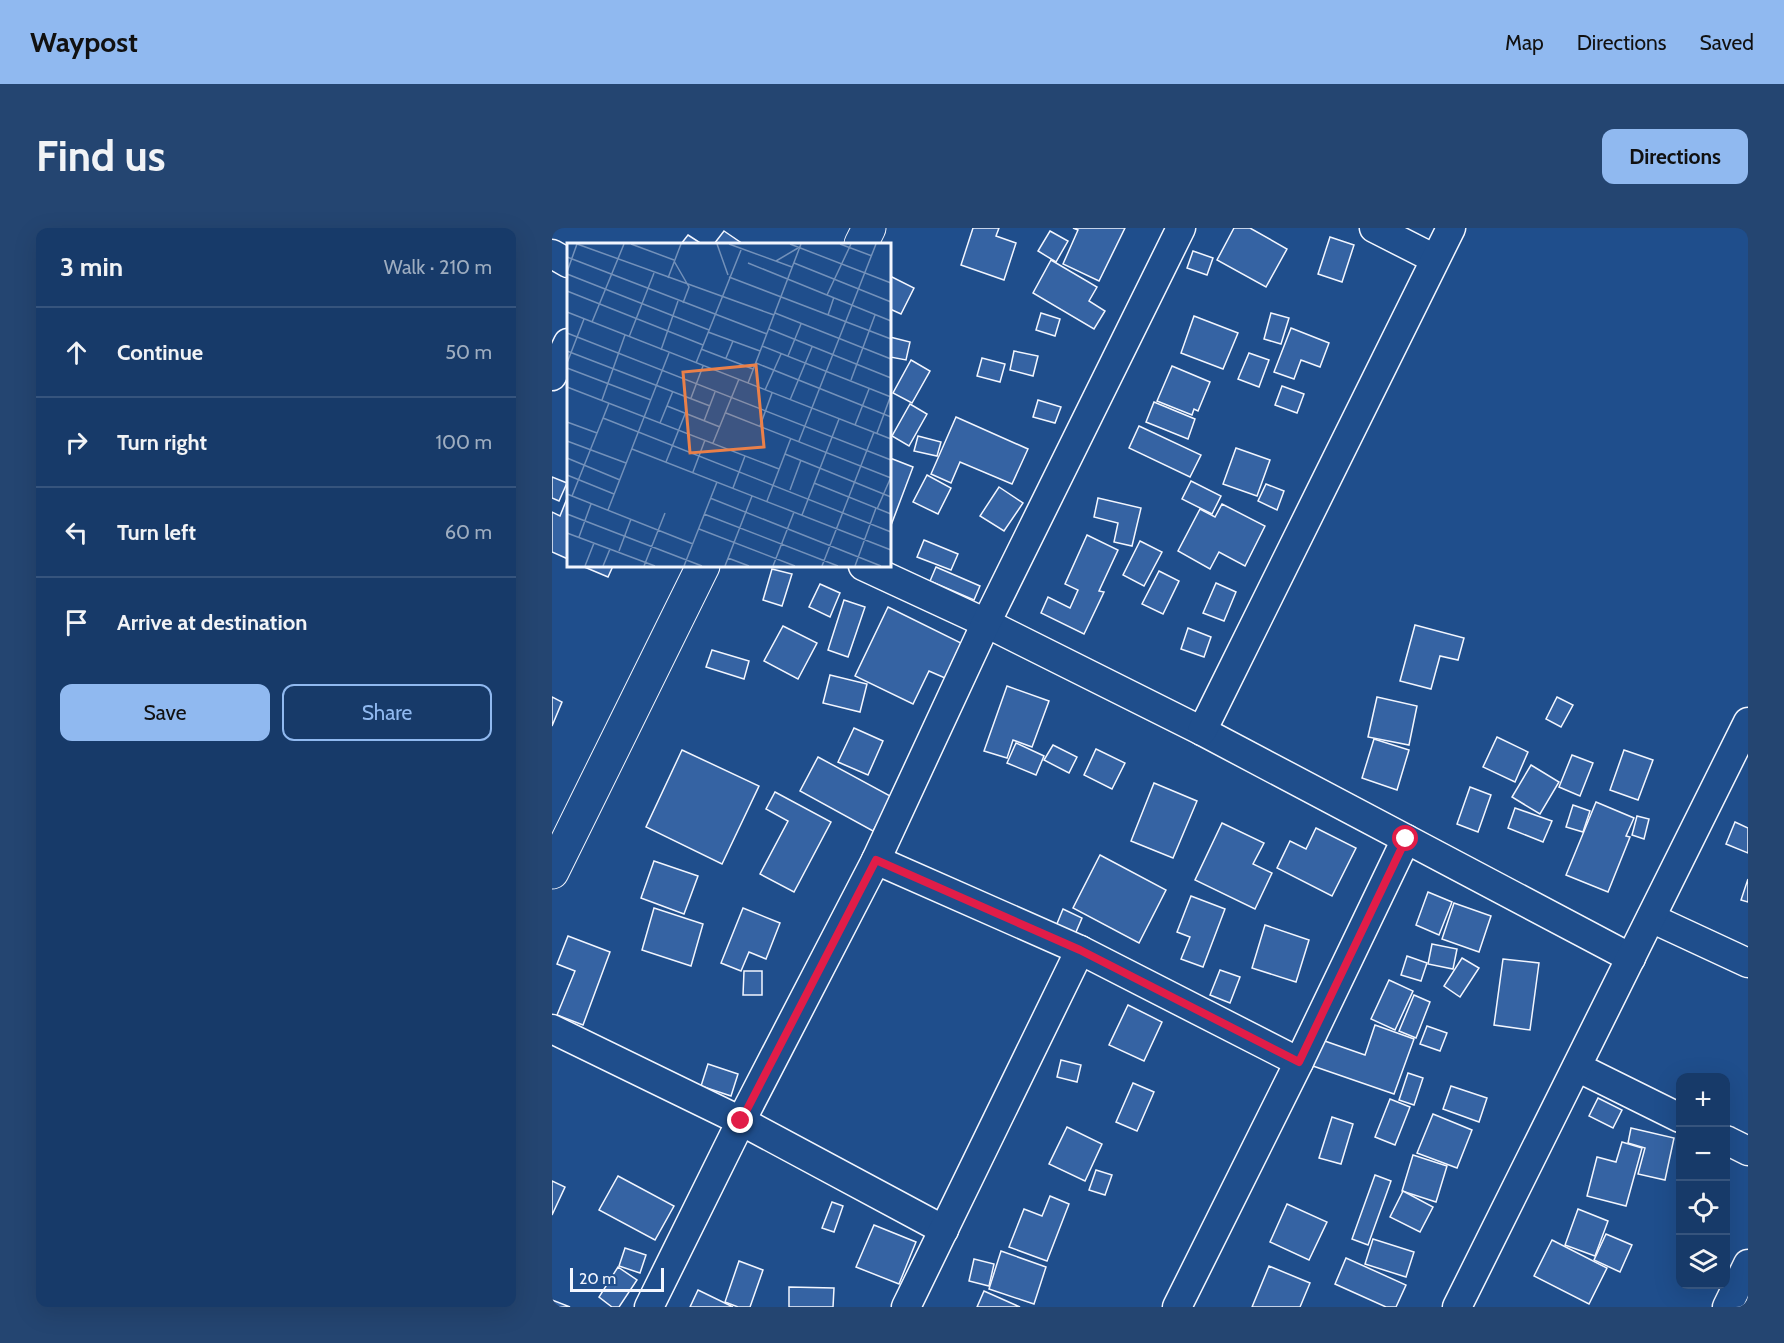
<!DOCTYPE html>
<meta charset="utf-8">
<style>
:root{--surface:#173a69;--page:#244571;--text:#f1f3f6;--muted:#9eadc0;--line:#36547d;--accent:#90b9f0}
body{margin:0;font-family:Cabin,sans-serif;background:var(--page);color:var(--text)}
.controls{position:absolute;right:18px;bottom:18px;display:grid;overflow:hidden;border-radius:12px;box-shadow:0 6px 24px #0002}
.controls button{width:54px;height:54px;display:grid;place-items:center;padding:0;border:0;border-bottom:2px solid var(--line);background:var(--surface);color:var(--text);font:30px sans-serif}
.scale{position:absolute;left:18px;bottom:15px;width:94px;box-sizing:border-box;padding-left:6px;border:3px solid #f2f6ff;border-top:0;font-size:16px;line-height:21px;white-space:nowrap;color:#f2f6ff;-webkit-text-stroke:4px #1f4e8c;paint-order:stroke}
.stop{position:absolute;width:18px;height:18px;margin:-14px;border:4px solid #e11d48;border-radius:50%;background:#fff}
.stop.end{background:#e11d48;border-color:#fff;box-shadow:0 2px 6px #0008}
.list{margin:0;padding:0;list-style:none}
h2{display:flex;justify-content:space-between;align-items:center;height:78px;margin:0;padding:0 24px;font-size:26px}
h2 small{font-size:20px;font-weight:400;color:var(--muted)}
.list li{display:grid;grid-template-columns:39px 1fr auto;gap:18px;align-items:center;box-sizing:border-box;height:90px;padding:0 24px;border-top:2px solid var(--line)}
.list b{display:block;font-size:22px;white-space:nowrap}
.list em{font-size:20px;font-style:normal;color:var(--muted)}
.actions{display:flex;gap:12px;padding:18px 24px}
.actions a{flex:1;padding:14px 0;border:2px solid var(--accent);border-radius:12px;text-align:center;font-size:21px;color:var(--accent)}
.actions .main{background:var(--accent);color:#111}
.icon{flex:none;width:33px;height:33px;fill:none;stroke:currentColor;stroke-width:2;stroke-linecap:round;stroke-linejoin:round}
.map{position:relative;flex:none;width:1196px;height:1079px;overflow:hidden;border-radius:12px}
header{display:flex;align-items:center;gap:36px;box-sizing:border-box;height:84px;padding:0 30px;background:var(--accent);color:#111}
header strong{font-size:28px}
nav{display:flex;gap:33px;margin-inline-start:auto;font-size:21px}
.intro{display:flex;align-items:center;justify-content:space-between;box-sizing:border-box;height:144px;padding:0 36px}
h1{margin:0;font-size:42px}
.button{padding:15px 27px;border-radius:12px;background:var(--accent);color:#111;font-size:21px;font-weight:700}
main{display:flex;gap:36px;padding:0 36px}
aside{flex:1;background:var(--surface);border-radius:12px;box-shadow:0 6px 24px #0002}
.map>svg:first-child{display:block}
.building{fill:#3563a3;stroke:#f2f6ff;stroke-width:1.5}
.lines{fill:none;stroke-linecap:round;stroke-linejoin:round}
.minor-casing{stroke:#f2f6ff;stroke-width:31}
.tertiary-casing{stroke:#f2f6ff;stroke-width:35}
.minor{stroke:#1f4e8c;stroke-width:28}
.tertiary{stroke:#1f4e8c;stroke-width:33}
.route{stroke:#e11d48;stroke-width:8}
.inset-road{fill:none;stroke:#7391ba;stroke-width:1.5}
.view{fill:#ea8049;fill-opacity:0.15;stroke:#ea8049;stroke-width:3}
.inset-edge{fill:none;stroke:#f2f6ff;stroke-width:3}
</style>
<header>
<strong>Waypost</strong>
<nav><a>Map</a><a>Directions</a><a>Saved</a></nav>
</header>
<div class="intro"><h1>Find us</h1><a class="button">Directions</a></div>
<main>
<aside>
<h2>3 min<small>Walk · 210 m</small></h2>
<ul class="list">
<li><svg class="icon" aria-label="ahead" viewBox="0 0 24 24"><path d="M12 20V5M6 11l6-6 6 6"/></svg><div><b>Continue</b></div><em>50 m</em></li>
<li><svg class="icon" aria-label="right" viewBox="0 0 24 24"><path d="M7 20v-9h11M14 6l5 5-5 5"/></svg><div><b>Turn right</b></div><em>100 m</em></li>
<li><svg class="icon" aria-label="left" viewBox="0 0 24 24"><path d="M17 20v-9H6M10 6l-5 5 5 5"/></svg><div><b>Turn left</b></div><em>60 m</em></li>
<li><svg class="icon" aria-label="arrive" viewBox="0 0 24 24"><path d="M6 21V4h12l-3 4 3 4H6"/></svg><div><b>Arrive at destination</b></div></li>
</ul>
<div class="actions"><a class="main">Save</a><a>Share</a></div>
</aside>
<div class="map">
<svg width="1196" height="1079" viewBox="0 0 1196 1079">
<rect width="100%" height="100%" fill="#1f4e8c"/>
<g class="building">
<path d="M 421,0 L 447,0 L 444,8 L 464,15 L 452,52 L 409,37 Z"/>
<path d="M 521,0 L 573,0 L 547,53 L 511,36 L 526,2 Z"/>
<path d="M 682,0 L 698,0 L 735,21 L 714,59 L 665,32 Z"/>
<path d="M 172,3 L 191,16 L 162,16 Z"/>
<path d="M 498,3 L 516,13 L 504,34 L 486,23 Z"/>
<path d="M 136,7 L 150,16 L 129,16 Z"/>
<path d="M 778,9 L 802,17 L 790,54 L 766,46 Z"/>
<path d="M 641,23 L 661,30 L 655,47 L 635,40 Z"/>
<path d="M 499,32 L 545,59 L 537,73 L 553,83 L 542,101 L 481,65 Z"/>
<path d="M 338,48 L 362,60 L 349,86 L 338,81 Z"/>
<path d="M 489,85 L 508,91 L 503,108 L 484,102 Z"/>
<path d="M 719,85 L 737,90 L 729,116 L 712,111 Z"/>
<path d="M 642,88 L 686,105 L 671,141 L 629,125 Z"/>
<path d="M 739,100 L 777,115 L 768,139 L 749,132 L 742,151 L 722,144 Z"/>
<path d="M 338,109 L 358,114 L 354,132 L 338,129 Z"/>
<path d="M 462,123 L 486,128 L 481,148 L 458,142 Z"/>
<path d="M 697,125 L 717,132 L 707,159 L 686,151 Z"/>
<path d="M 430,130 L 453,136 L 448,154 L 425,148 Z"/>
<path d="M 359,132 L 378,143 L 360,175 L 341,165 Z"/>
<path d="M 620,138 L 658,154 L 646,183 L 642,181 L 640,187 L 605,173 Z"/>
<path d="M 730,158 L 752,166 L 745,185 L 723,177 Z"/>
<path d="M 486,172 L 509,179 L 503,195 L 481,189 Z"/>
<path d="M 602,174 L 643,191 L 636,211 L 594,194 Z"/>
<path d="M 358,176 L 375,186 L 357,218 L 340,208 Z"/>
<path d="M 404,189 L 476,221 L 460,256 L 408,234 L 399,255 L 379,246 Z"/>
<path d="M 587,198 L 649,227 L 638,249 L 577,220 Z"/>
<path d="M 366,208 L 389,214 L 385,228 L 362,223 Z"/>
<path d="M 684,220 L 718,232 L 705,268 L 671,256 Z"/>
<path d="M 338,230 L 361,239 L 338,300 Z"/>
<path d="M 375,247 L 399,260 L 386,286 L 361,274 Z"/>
<path d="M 0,249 L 15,255 L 7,273 L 0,270 Z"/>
<path d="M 639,253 L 669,268 L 660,286 L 630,271 Z"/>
<path d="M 714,256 L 732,263 L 725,282 L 706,273 Z"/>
<path d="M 447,259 L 471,275 L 452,303 L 428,288 Z"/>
<path d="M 16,268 L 16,331 L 0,324 L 0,284 L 8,288 Z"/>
<path d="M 546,270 L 589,280 L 580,318 L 562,314 L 566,295 L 542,289 Z"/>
<path d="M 670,276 L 713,298 L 693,338 L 667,324 L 658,341 L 626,323 L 648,281 L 663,289 Z"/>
<path d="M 535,307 L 566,322 L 547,363 L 552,364 L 532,406 L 489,385 L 496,369 L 518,380 L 526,362 L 513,356 Z"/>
<path d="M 372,312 L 406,326 L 399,342 L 365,329 Z"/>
<path d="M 588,313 L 610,324 L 592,358 L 571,347 Z"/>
<path d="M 30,338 L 61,338 L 56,349 Z"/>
<path d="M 384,339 L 428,358 L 422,372 L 378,353 Z"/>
<path d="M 220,341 L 240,346 L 230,378 L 211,372 Z"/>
<path d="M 607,343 L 627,353 L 611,386 L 590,376 Z"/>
<path d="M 664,355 L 684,364 L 672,393 L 651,385 Z"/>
<path d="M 268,356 L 288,365 L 278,389 L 257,379 Z"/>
<path d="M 292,372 L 313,379 L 296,429 L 276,422 Z"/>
<path d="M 336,379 L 409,415 L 393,450 L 377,443 L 361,476 L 303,448 Z"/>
<path d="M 863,397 L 912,410 L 906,432 L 888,428 L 879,461 L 848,453 Z"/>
<path d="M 231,398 L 265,415 L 246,451 L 212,433 Z"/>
<path d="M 636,400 L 659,409 L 652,429 L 629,421 Z"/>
<path d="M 160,422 L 197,433 L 192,451 L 154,439 Z"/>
<path d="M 278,447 L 315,456 L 308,484 L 271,475 Z"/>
<path d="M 455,458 L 497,473 L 480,519 L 461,512 L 455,530 L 432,523 Z"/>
<path d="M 0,469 L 10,474 L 0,498 Z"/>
<path d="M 825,469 L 865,478 L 857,517 L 816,509 Z"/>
<path d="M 1005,469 L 1021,477 L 1009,499 L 994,491 Z"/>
<path d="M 302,500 L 331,513 L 316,547 L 286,534 Z"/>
<path d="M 945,509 L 976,524 L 963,554 L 931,539 Z"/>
<path d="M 822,511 L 857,522 L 845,562 L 810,550 Z"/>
<path d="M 464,515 L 492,528 L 484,547 L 455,535 Z"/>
<path d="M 501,517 L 525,529 L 517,545 L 492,532 Z"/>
<path d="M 544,521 L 573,535 L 560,561 L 532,547 Z"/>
<path d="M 130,522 L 207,558 L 170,636 L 94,599 Z"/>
<path d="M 1072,522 L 1101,532 L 1086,572 L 1058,562 Z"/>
<path d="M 1020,527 L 1041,535 L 1028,568 L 1007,559 Z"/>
<path d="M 266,529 L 340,569 L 321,603 L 248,563 Z"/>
<path d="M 979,537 L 1007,554 L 988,586 L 960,569 Z"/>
<path d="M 602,555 L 645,573 L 621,630 L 579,613 Z"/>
<path d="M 918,559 L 939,567 L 926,604 L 905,596 Z"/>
<path d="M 223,564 L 279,594 L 242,664 L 208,646 L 236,593 L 214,581 Z"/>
<path d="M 1044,574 L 1082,590 L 1074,608 L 1078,609 L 1056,664 L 1014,647 Z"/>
<path d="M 1021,577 L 1038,583 L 1031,604 L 1014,599 Z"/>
<path d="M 963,580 L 1000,593 L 991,614 L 956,600 Z"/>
<path d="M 1085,588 L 1097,591 L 1092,611 L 1080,607 Z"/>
<path d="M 1183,594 L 1196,600 L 1196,625 L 1174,616 Z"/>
<path d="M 670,595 L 712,615 L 701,636 L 720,645 L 703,681 L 643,652 Z"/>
<path d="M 764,600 L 804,620 L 780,668 L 725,640 L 738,613 L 754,621 Z"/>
<path d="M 548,627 L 614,662 L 587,715 L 521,680 Z"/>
<path d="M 102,633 L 146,648 L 132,686 L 89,670 Z"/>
<path d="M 1196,651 L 1196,674 L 1189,672 Z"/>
<path d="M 876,664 L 900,674 L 887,707 L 864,697 Z"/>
<path d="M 639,668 L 673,681 L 651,739 L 629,731 L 638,709 L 625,704 Z"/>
<path d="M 902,675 L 939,688 L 927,724 L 890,711 Z"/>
<path d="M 102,680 L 151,696 L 139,738 L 90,722 Z"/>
<path d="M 191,680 L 228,695 L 214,731 L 197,724 L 189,743 L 169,735 Z"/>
<path d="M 511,681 L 530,690 L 521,711 L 502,703 Z"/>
<path d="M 713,697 L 757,712 L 744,754 L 700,740 Z"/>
<path d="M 16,708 L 58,724 L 31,797 L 5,787 L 23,743 L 5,736 Z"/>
<path d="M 880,716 L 905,721 L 901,741 L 876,736 Z"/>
<path d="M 855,728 L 875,735 L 869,753 L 849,747 Z"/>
<path d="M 910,730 L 927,740 L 908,769 L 892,758 Z"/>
<path d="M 951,731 L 987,735 L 978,802 L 942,797 Z"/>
<path d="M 668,742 L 688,749 L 678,775 L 658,767 Z"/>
<path d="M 192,743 L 210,743 L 210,767 L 191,767 Z"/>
<path d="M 837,752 L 861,763 L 843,802 L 819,791 Z"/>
<path d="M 862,767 L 878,774 L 864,810 L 847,803 Z"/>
<path d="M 576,777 L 610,794 L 592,833 L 557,817 Z"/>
<path d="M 823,797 L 862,811 L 842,866 L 758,837 L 767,811 L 813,827 Z"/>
<path d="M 875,798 L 895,805 L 888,823 L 868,816 Z"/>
<path d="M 509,832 L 529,837 L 525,854 L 505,849 Z"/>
<path d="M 156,836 L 186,846 L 179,868 L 149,858 Z"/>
<path d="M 856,845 L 871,850 L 862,877 L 847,872 Z"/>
<path d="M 581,855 L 602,864 L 585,903 L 564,894 Z"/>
<path d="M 899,858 L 935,870 L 927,894 L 891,881 Z"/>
<path d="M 1046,870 L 1070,882 L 1061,900 L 1037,888 Z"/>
<path d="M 838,871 L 858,879 L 843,917 L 823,909 Z"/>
<path d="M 881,886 L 920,902 L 905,940 L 865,925 Z"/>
<path d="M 780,889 L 801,896 L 789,936 L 767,930 Z"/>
<path d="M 515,899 L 550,916 L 533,953 L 497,936 Z"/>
<path d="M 1079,900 L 1122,910 L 1113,952 L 1086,946 L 1093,920 L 1076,915 Z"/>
<path d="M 1070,914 L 1090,920 L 1074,978 L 1035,968 L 1045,929 L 1064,934 Z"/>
<path d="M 861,927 L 895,938 L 884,974 L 850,963 Z"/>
<path d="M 544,942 L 560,947 L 553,967 L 537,962 Z"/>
<path d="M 823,947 L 839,953 L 816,1017 L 800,1011 Z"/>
<path d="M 66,948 L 122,978 L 103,1012 L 47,982 Z"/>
<path d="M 0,953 L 13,959 L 0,987 Z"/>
<path d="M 851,963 L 881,979 L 868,1004 L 838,989 Z"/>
<path d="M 498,968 L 517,976 L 495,1033 L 457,1019 L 472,981 L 490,988 Z"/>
<path d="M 280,974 L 291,978 L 282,1004 L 270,1000 Z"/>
<path d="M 735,976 L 775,994 L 757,1032 L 718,1014 Z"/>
<path d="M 1026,981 L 1056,993 L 1043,1028 L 1013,1017 Z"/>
<path d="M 322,997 L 364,1014 L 347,1056 L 304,1039 Z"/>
<path d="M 1054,1006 L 1080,1017 L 1068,1044 L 1042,1032 Z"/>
<path d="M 821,1011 L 862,1024 L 854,1049 L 813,1036 Z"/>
<path d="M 1000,1012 L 1055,1040 L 1037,1076 L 982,1048 Z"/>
<path d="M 73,1020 L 94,1027 L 88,1045 L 67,1038 Z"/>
<path d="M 449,1023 L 494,1039 L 482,1076 L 437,1061 Z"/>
<path d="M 794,1030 L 854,1057 L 844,1079 L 834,1079 L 783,1056 Z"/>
<path d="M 422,1031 L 442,1036 L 437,1058 L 417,1053 Z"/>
<path d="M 187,1033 L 211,1042 L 198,1079 L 186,1079 L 173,1074 Z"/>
<path d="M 717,1038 L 758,1055 L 748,1079 L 700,1079 Z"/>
<path d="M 66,1039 L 85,1052 L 67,1079 L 60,1079 L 47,1069 Z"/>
<path d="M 237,1059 L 282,1060 L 281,1079 L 237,1079 Z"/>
<path d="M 146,1062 L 181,1079 L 138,1079 Z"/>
<path d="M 432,1063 L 468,1079 L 425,1079 Z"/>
<path d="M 0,1072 L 18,1079 L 0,1079 Z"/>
</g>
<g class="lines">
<defs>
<g id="minor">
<path d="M 822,0 L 883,31"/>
<path d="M 0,26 L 16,35"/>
<path d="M 0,148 L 16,115"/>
<path d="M 311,338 L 434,395 L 650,503 L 1079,730"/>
<path d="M 650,503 L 899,0"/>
<path d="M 324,632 L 528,722 L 747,834"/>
<path d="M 1099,690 L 1196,735"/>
<path d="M 0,801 L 189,893 L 392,1002"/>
<path d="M 1025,839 L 1128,890"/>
<path d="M 1174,912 L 1196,923"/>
<path d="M 97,1079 L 189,893 L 324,632 L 434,395 L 629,0"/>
<path d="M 354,1079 L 528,722"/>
<path d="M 625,1079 L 747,834 L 854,611"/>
<path d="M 905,1079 L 1196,494"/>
<path d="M 1175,1079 L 1196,1036"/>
</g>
<g id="tertiary">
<path d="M 309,16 L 317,0"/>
<path d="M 0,644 L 151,338"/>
</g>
</defs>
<use href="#minor" class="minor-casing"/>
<use href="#tertiary" class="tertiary-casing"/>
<use href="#minor" class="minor"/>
<use href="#tertiary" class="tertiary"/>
</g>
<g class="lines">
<path class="route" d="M 189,893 L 324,632 L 528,722 L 747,834 L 854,611"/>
</g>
<g transform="translate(15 15)">
<rect width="324" height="324" fill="#1f4e8c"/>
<path class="inset-road" d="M 10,1 L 207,72M 64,1 L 107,17M 150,1 L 161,32M 162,1 L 225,24M 223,1 L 324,40M 273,1 L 305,13M 0,14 L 200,91M 107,18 L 122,44 L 116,60M 209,18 L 231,5M 181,20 L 324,78M 227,20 L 324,59M 0,29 L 10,1M 0,31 L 142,87M 162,34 L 324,96M 101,35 L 114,1M 0,48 L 136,102M 260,52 L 284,1M 0,69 L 324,196M 208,70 L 324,116M 261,72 L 267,54M 25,79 L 57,1M 202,86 L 324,135M 141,89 L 193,108M 0,90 L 324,217M 62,94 L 87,30M 195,103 L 324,154M 134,106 L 186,126M 94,107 L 111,58M 0,108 L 143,163M 221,113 L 234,81M 159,115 L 166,98M 0,120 L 17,76M 129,120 L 174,7M 189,120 L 324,174M 0,125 L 84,157M 284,137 L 308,72M 181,140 L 234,1M 0,144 L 212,226M 198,147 L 214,111M 124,155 L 136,123M 35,157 L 58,92M 223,157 L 245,104M 100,163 L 153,184M 159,170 L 324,235M 36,175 L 324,289M 137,178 L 148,149M 0,179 L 30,190M 93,180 L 106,148M 288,182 L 302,146M 193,183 L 205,150M 310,190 L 324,152M 0,198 L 59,220M 232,198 L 309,1M 146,200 L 172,136M 65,206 L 324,307M 218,211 L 324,254M 0,215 L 53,237M 99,219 L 118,171M 126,229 L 138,197M 0,232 L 47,251M 247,240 L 324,271M 166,245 L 178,213M 223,247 L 234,217M 0,251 L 126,301M 5,253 L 42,160M 143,255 L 314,323M 200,258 L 224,195M 310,266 L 324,234M 41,267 L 102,110M 0,271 L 135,323M 137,271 L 271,323M 235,272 L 272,176M 132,286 L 228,323M 0,290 L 88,323M 12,294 L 24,261M 52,308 L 64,276M 161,315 L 182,323M 18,323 L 27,300M 36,323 L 43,306M 77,323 L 98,270M 117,323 L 150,239M 158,323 L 185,253M 206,323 L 227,269M 255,323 L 307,189M 288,323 L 309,265"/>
<path class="view" d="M 189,122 L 197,204 L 123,210 L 116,129 Z"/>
<rect width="324" height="324" class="inset-edge"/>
</g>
</svg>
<div class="controls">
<button>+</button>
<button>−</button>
<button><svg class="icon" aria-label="locate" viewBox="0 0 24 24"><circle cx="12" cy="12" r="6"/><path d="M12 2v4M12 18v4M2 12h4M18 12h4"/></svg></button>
<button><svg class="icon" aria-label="layers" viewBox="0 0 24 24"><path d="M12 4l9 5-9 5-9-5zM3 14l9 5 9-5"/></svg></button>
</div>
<div class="scale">20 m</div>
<div class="stop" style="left:854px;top:611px"></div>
<div class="stop end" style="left:189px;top:893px"></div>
</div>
</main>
